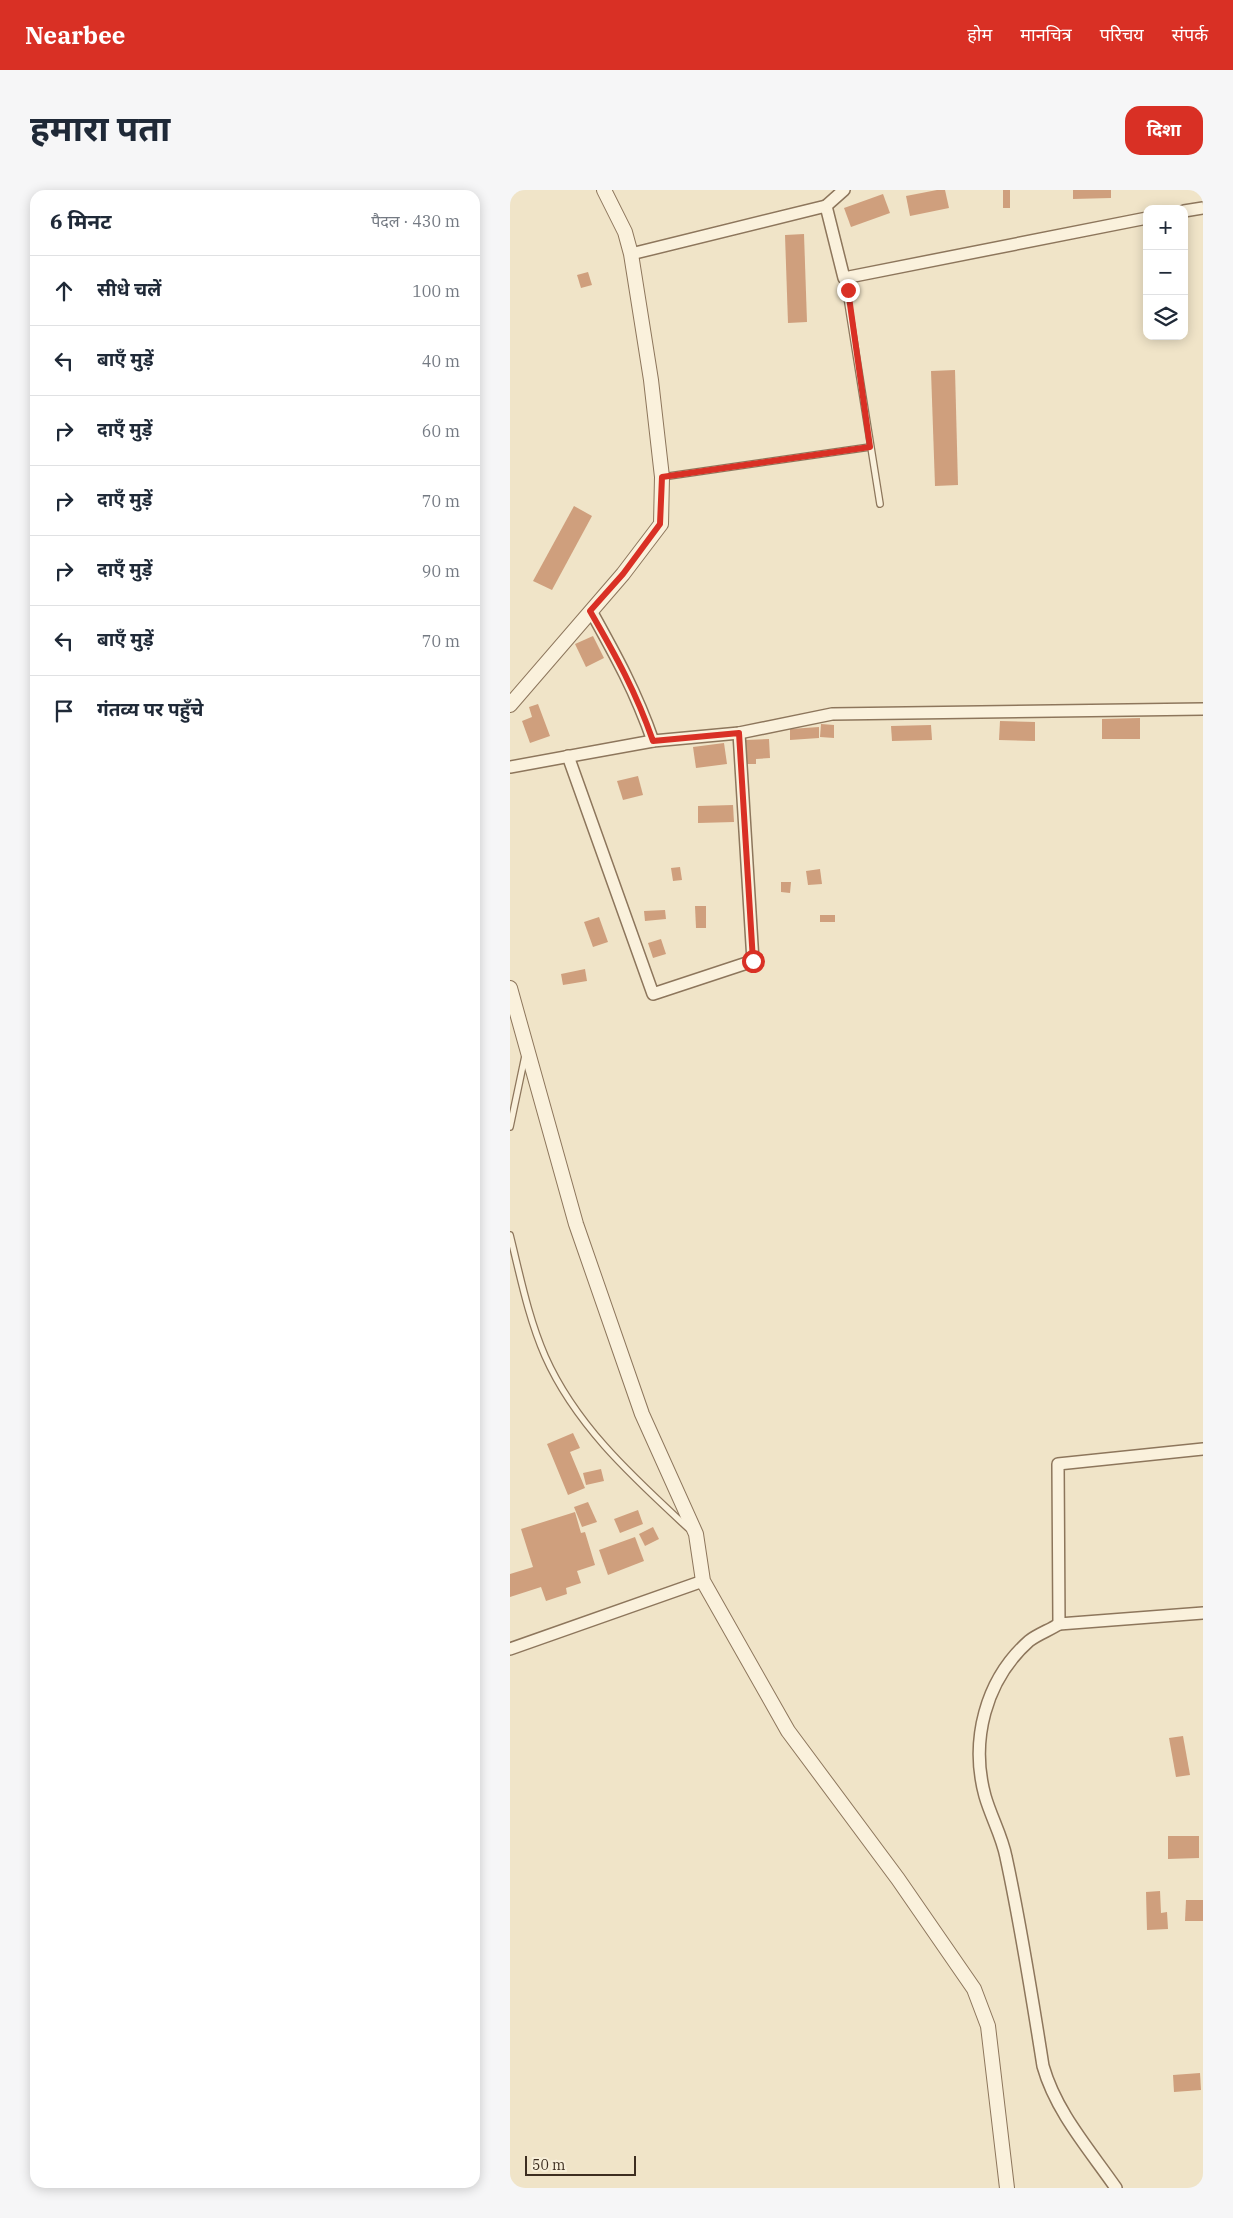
<!DOCTYPE html>
<html lang="hi">
<meta charset="utf-8">
<style>
:root{--surface:#fff;--page:#f6f6f7;--text:#1f2937;--muted:#747a83;--line:#e0e1e3;--accent:#d93025}
body{margin:0;font-family:"IBM Plex Serif","Noto Sans Devanagari",serif;background:var(--page);color:var(--text)}
.controls{position:absolute;right:15px;top:15px;display:grid;overflow:hidden;border-radius:10px;box-shadow:0 2px 12px #0003}
.controls button{width:45px;height:45px;display:grid;place-items:center;padding:0;border:0;border-bottom:1px solid var(--line);background:var(--surface);color:var(--text);font:25px sans-serif}
.scale{position:absolute;left:15px;bottom:12px;width:111px;box-sizing:border-box;padding-left:5px;border:2px solid #3d2e20;border-top:0;font-size:14px;line-height:18px;white-space:nowrap;color:#3d2e20;-webkit-text-stroke:4px #f7eed8;paint-order:stroke}
.stop{position:absolute;width:15px;height:15px;margin:-11px;border:4px solid #d93025;border-radius:50%;background:#fff}
.stop.end{background:#d93025;border-color:#fff;box-shadow:0 1px 5px #0008}
.list{margin:0;padding:0;list-style:none}
h2{display:flex;justify-content:space-between;align-items:center;height:65px;margin:0;padding:0 20px;font-size:21px}
h2 small{font-size:16px;font-weight:400;color:var(--muted)}
.list li{display:grid;grid-template-columns:32px 1fr auto;gap:15px;align-items:center;box-sizing:border-box;height:70px;padding:0 20px;border-top:1px solid var(--line)}
.list b{display:block;font-size:19px;white-space:nowrap}
.list em{font-size:16px;font-style:normal;color:var(--muted)}
.icon{flex:none;width:28px;height:28px;fill:none;stroke:currentColor;stroke-width:2;stroke-linecap:round;stroke-linejoin:round}
.map{position:relative;flex:none;width:693px;height:1998px;overflow:hidden;border-radius:15px}
header{display:flex;align-items:center;gap:30px;box-sizing:border-box;height:70px;padding:0 25px;background:var(--accent);color:#fff}
header strong{font-size:24px}
nav{display:flex;gap:28px;margin-inline-start:auto;font-size:18px}
.intro{display:flex;align-items:center;justify-content:space-between;box-sizing:border-box;height:120px;padding:0 30px}
h1{margin:0;font-size:35px}
.button{padding:12px 22px;border-radius:15px;background:var(--accent);color:#fff;font-size:18px;font-weight:700}
main{display:flex;gap:30px;padding:0 30px}
aside{flex:1;background:var(--surface);border-radius:15px;box-shadow:0 2px 12px #0003}
.map>svg:first-child{display:block}
.building{fill:#cf9f7d}
.lines{fill:none;stroke-linecap:round;stroke-linejoin:round}
.service-casing{stroke:#8d765c;stroke-width:8}
.minor-casing{stroke:#8d765c;stroke-width:14}
.tertiary-casing{stroke:#8d765c;stroke-width:16}
.service{stroke:#faf1dc;stroke-width:5.5}
.minor{stroke:#faf1dc;stroke-width:11}
.tertiary{stroke:#faf1dc;stroke-width:14}
.route{stroke:#d93025;stroke-width:6}
</style>
<header>
<strong>Nearbee</strong>
<nav><a>होम</a><a>मानचित्र</a><a>परिचय</a><a>संपर्क</a></nav>
</header>
<div class="intro"><h1>हमारा पता</h1><a class="button">दिशा</a></div>
<main>
<aside>
<h2>6 मिनट<small>पैदल · 430 m</small></h2>
<ul class="list">
<li><svg class="icon" aria-label="ahead" viewBox="0 0 24 24"><path d="M12 20V5M6 11l6-6 6 6"/></svg><div><b>सीधे चलें</b></div><em>100 m</em></li>
<li><svg class="icon" aria-label="left" viewBox="0 0 24 24"><path d="M17 20v-9H6M10 6l-5 5 5 5"/></svg><div><b>बाएँ मुड़ें</b></div><em>40 m</em></li>
<li><svg class="icon" aria-label="right" viewBox="0 0 24 24"><path d="M7 20v-9h11M14 6l5 5-5 5"/></svg><div><b>दाएँ मुड़ें</b></div><em>60 m</em></li>
<li><svg class="icon" aria-label="right" viewBox="0 0 24 24"><path d="M7 20v-9h11M14 6l5 5-5 5"/></svg><div><b>दाएँ मुड़ें</b></div><em>70 m</em></li>
<li><svg class="icon" aria-label="right" viewBox="0 0 24 24"><path d="M7 20v-9h11M14 6l5 5-5 5"/></svg><div><b>दाएँ मुड़ें</b></div><em>90 m</em></li>
<li><svg class="icon" aria-label="left" viewBox="0 0 24 24"><path d="M17 20v-9H6M10 6l-5 5 5 5"/></svg><div><b>बाएँ मुड़ें</b></div><em>70 m</em></li>
<li><svg class="icon" aria-label="arrive" viewBox="0 0 24 24"><path d="M6 21V4h12l-3 4 3 4H6"/></svg><div><b>गंतव्य पर पहुँचे</b></div></li>
</ul>
</aside>
<div class="map">
<svg width="693" height="1998" viewBox="0 0 693 1998">
<rect width="100%" height="100%" fill="#f0e4c8"/>
<g class="building">
<path d="M 427,0 L 435,0 L 439,18 L 400,26 L 396,6 Z"/>
<rect x="493" y="0" width="7" height="18"/>
<path d="M 563,0 L 601,0 L 601,8 L 563,9 Z"/>
<path d="M 373,4 L 380,23 L 341,37 L 334,18 Z"/>
<path d="M 294,44 L 297,132 L 278,133 L 275,45 Z"/>
<path d="M 78,82 L 82,95 L 71,98 L 67,85 Z"/>
<path d="M 445,180 L 448,295 L 425,296 L 421,181 Z"/>
<path d="M 64,316 L 82,326 L 42,400 L 23,391 Z"/>
<path d="M 83,446 L 94,468 L 76,477 L 65,454 Z"/>
<path d="M 28,514 L 40,546 L 20,553 L 12,531 L 22,527 L 19,517 Z"/>
<path d="M 630,528 L 630,549 L 592,549 L 592,529 Z"/>
<path d="M 490,531 L 525,532 L 525,551 L 489,550 Z"/>
<path d="M 311,534 L 324,535 L 324,548 L 310,547 Z"/>
<path d="M 421,535 L 422,550 L 382,551 L 381,536 Z"/>
<path d="M 309,537 L 309,548 L 280,550 L 280,539 Z"/>
<path d="M 259,549 L 260,568 L 246,569 L 246,574 L 236,574 L 235,550 Z"/>
<path d="M 214,553 L 217,574 L 186,578 L 183,557 Z"/>
<path d="M 128,586 L 133,605 L 113,610 L 107,591 Z"/>
<path d="M 223,615 L 224,632 L 188,633 L 188,616 Z"/>
<path d="M 170,677 L 172,690 L 163,691 L 161,678 Z"/>
<path d="M 310,679 L 312,694 L 298,695 L 296,681 Z"/>
<path d="M 271,692 L 281,692 L 280,703 L 271,702 Z"/>
<path d="M 185,716 L 196,716 L 196,738 L 186,738 Z"/>
<path d="M 155,720 L 156,729 L 135,731 L 134,721 Z"/>
<rect x="310" y="725" width="15" height="7"/>
<path d="M 89,727 L 98,752 L 83,757 L 74,732 Z"/>
<path d="M 151,749 L 156,764 L 143,768 L 138,753 Z"/>
<path d="M 75,779 L 77,791 L 53,795 L 51,784 Z"/>
<path d="M 63,1243 L 70,1258 L 60,1262 L 75,1298 L 58,1305 L 37,1254 Z"/>
<path d="M 91,1279 L 94,1291 L 76,1295 L 73,1283 Z"/>
<path d="M 78,1312 L 87,1332 L 72,1337 L 64,1317 Z"/>
<path d="M 128,1320 L 133,1334 L 110,1343 L 104,1329 Z"/>
<path d="M 65,1322 L 71,1343 L 75,1342 L 85,1375 L 67,1381 L 71,1393 L 56,1398 L 57,1404 L 36,1411 L 31,1397 L 0,1407 L 0,1384 L 23,1377 L 11,1339 Z"/>
<path d="M 143,1337 L 149,1349 L 135,1356 L 129,1344 Z"/>
<path d="M 125,1347 L 134,1371 L 98,1385 L 89,1360 Z"/>
<path d="M 673,1546 L 680,1585 L 666,1587 L 659,1548 Z"/>
<path d="M 658,1646 L 689,1646 L 689,1668 L 658,1669 Z"/>
<path d="M 650,1701 L 651,1723 L 657,1722 L 658,1739 L 637,1740 L 636,1702 Z"/>
<path d="M 676,1710 L 693,1710 L 693,1731 L 675,1731 Z"/>
<path d="M 690,1883 L 691,1900 L 664,1902 L 663,1885 Z"/>
</g>
<g class="lines">
<defs>
<g id="service">
<path d="M 334,88 L 370,314"/>
<path d="M 152,287 L 360,257"/>
<path d="M 0,937 L 15,866"/>
<path d="M 0,1045 C 10,1085 18,1127 35,1166 C 66,1236 123,1287 178,1338"/>
</g>
<g id="minor">
<path d="M 316,16 L 334,0"/>
<path d="M 674,21 L 693,18"/>
<path d="M 121,64 L 316,16 L 334,88 L 637,28"/>
<path d="M 81,421 C 106,466 126,502 143,551"/>
<path d="M 58,566 L 143,804 L 243,771 L 229,543"/>
<path d="M 0,577 L 143,551 L 229,543 L 322,524 L 693,519"/>
<path d="M 693,1259 L 548,1274 L 549,1434 L 693,1423"/>
<path d="M 549,1434 C 540,1440 528,1444 519,1451 C 475,1490 460,1551 475,1606 C 481,1627 492,1646 496,1667 C 511,1736 522,1806 533,1876 C 546,1922 579,1959 606,1998"/>
<path d="M 0,1459 L 193,1391"/>
</g>
<g id="tertiary">
<path d="M 0,515 L 113,384 L 151,334 L 152,287 L 141,190 L 121,64 L 115,42 L 94,0"/>
<path d="M 0,798 L 66,1034 L 132,1224 L 186,1344 L 193,1391 L 278,1541 L 388,1689 L 464,1799 L 478,1836 L 497,1998"/>
</g>
</defs>
<use href="#service" class="service-casing"/>
<use href="#minor" class="minor-casing"/>
<use href="#tertiary" class="tertiary-casing"/>
<use href="#service" class="service"/>
<use href="#minor" class="minor"/>
<use href="#tertiary" class="tertiary"/>
</g>
<g class="lines">
<path class="route" d="M 243,771 L 229,543 L 143,551 C 126,502 106,466 80,421 L 113,384 L 150,334 L 152,287 L 360,257 L 338,100"/>
</g>
</svg>
<div class="controls">
<button>+</button>
<button>−</button>
<button><svg class="icon" aria-label="layers" viewBox="0 0 24 24"><path d="M12 4l9 5-9 5-9-5zM3 14l9 5 9-5"/></svg></button>
</div>
<div class="scale">50 m</div>
<div class="stop" style="left:243px;top:771px"></div>
<div class="stop end" style="left:338px;top:100px"></div>
</div>
</main>
